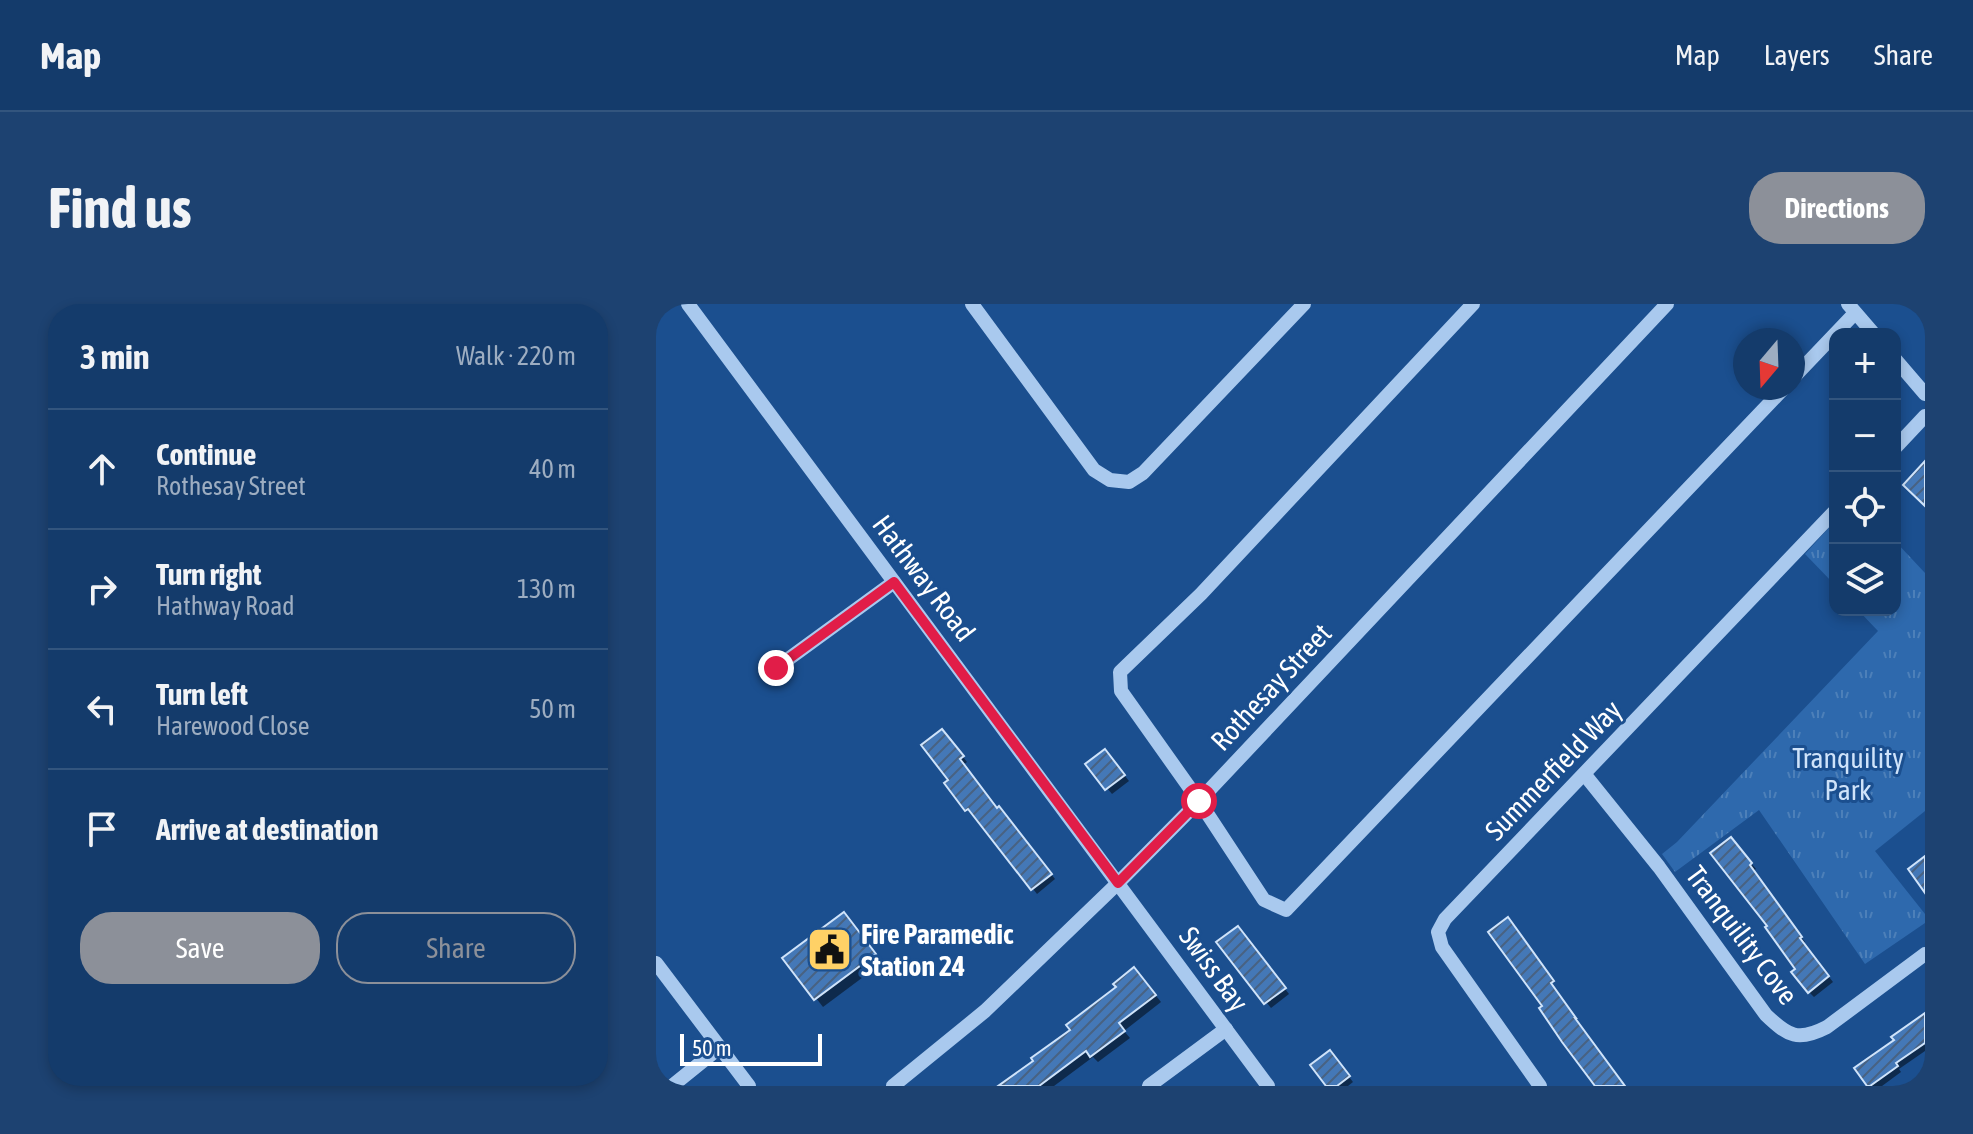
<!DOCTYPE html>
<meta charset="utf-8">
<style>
:root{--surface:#143b6b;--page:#1d4271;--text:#f1f3f6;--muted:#9dadc1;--line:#33557e;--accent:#8c9099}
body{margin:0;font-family:"Asap Condensed",sans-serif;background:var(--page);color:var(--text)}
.controls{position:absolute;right:24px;top:24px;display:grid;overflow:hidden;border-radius:16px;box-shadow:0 4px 12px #0003}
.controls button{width:72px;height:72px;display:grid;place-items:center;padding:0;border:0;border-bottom:2px solid var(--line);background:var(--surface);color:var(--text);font:40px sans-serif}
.compass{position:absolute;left:1077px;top:24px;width:72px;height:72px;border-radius:50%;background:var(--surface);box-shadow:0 4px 12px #0003;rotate:199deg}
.scale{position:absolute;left:24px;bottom:20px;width:142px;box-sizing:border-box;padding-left:8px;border:4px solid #fff;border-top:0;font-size:22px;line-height:28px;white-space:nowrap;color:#fff;-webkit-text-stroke:6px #1b4f8f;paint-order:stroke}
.stop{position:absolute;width:24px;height:24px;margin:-18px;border:6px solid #e11d48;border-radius:50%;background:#fff}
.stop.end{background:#e11d48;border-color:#fff;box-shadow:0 2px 8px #0008}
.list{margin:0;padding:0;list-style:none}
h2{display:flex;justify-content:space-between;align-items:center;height:104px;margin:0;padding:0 32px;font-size:34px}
h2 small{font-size:26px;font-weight:400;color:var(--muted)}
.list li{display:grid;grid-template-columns:52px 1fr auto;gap:24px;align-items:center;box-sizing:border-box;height:120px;padding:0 32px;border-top:2px solid var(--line)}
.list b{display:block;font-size:30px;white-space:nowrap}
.list p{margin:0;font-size:26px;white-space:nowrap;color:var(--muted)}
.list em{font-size:26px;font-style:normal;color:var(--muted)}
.actions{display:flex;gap:16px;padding:24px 32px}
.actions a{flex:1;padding:18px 0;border:2px solid var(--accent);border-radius:32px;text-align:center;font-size:28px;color:var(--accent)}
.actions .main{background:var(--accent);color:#fff}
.icon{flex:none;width:44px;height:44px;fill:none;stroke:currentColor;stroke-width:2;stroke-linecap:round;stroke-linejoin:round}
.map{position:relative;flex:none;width:1269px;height:782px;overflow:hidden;border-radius:32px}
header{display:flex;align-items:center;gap:48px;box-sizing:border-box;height:112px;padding:0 40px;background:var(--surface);border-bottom:2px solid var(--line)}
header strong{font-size:38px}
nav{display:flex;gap:44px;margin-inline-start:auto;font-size:28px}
.intro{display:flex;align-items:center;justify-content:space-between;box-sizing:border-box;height:192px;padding:0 48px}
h1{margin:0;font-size:56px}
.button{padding:20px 36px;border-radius:32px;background:var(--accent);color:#fff;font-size:28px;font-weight:700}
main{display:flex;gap:48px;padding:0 48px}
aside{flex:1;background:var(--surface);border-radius:32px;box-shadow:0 4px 12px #0003}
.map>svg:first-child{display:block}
.grass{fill:url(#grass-tufts)}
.shadow{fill:#0007}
.building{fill:url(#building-hatch);stroke:#cfe3fa;stroke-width:2}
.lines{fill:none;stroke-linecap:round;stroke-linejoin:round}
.minor{stroke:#a9c9ee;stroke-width:14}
.route{stroke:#e11d48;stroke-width:10}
.labels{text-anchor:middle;stroke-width:6;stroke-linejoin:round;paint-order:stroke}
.street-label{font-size:28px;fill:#fff;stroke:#1b4f8f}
.park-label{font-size:28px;fill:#cfe3fa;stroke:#1b4f8f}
.poi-label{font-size:28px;font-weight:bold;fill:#fff;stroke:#1b4f8f;text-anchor:start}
</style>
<header>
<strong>Map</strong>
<nav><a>Map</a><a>Layers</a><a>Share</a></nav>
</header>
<div class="intro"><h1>Find us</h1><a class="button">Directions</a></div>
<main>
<aside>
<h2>3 min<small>Walk · 220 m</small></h2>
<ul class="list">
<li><svg class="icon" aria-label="ahead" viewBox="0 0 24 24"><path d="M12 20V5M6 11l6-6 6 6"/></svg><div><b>Continue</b><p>Rothesay Street</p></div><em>40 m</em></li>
<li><svg class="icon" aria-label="right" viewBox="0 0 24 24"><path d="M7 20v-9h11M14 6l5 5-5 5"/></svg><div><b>Turn right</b><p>Hathway Road</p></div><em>130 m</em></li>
<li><svg class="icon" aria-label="left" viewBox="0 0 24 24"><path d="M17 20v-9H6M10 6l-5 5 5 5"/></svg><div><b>Turn left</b><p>Harewood Close</p></div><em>50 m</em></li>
<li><svg class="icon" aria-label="arrive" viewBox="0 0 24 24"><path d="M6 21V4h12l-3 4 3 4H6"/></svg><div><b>Arrive at destination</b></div></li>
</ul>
<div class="actions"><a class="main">Save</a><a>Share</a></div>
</aside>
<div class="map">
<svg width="1269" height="782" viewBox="0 0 1269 782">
<defs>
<pattern id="grass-tufts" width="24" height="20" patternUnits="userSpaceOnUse" patternTransform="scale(2)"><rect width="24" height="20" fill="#2e69ad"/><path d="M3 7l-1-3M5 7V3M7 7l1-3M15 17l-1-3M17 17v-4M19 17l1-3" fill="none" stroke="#4d80b9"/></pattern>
<pattern id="building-hatch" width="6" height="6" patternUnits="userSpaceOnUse" patternTransform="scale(2)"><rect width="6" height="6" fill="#4478b7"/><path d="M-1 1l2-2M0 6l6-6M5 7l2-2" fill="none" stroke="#486282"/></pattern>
</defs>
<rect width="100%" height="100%" fill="#1b4f8f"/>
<g class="grass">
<path d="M 1179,217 L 1179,281 L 1149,250 Z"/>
<path d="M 1239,237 L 1269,269 L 1269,507 L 1219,547 L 1269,610 L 1269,619 L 1209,660 L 1103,506 L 1019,568 L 1006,550 L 1021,538 L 1222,327 L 1202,306 L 1239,306 Z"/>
</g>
<g class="shadow">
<path d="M 291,432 L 311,458 L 307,461 L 341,506 L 348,510 L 399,575 L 381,590 L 318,509 L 316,510 L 311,505 L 295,477 Z"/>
<path d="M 454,453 L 473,477 L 456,490 L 432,461 Z"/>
<path d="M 1079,540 L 1100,565 L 1097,567 L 1149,638 L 1147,640 L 1177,678 L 1158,693 L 1153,688 L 1142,665 L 1114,622 Z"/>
<path d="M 195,618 L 226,659 L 167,703 L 129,654 Z"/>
<path d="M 586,629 L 633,690 L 615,704 L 563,639 Z"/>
<path d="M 485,673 L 505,698 L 468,727 L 474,734 L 442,758 L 437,753 L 398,782 L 346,782 Z"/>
<path d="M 1269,711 L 1269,747 L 1243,765 L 1245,768 L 1226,782 L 1213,782 L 1240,736 Z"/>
<path d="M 678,754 L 697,778 L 692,782 L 672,782 Z"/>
</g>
<g class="building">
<path d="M 1269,157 L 1269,202 L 1247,181 Z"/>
<path d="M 286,425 L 308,452 L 304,455 L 341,504 L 343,502 L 396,570 L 375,586 L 312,505 L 309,507 L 288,479 L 292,476 L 265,441 Z"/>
<path d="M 449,445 L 469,471 L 449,486 L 429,460 Z"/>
<path d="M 1075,533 L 1096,559 L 1094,561 L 1146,633 L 1144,634 L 1173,672 L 1152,689 L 1135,668 L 1139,665 L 1109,623 L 1111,622 L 1054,549 Z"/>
<path d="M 1269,552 L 1269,589 L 1252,565 Z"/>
<path d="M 188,608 L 220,650 L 158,696 L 126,654 Z"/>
<path d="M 852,613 L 898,677 L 895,679 L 920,714 L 919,714 L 969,782 L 939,782 L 906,738 L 883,704 L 886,702 L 832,628 Z"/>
<path d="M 582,622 L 630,684 L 608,700 L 560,638 Z"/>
<path d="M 478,663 L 500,691 L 463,719 L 469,727 L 434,753 L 430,747 L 383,782 L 342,782 L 377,757 L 375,754 L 414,726 L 410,721 L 460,683 L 457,680 Z"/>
<path d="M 1269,709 L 1269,739 L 1240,759 L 1242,762 L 1214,782 L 1211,782 L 1198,764 L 1238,736 L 1235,733 Z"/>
<path d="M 674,746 L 694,772 L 681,782 L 670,782 L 654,761 Z"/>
</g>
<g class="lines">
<g class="minor">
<path d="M 32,0 L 612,782"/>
<path d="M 316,0 L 438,166 L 454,176 L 473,178 L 487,169 L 648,0"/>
<path d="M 817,0 L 545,290 L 464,368 L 465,387 L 543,497 L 608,596 L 630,606 L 1128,84"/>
<path d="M 1192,0 L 1218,30"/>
<path d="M 1239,55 L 1269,90"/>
<path d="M 1137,74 L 1199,9"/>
<path d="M 1239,144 L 1269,112"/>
<path d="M 120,364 L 238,278"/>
<path d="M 929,471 L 1003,563 L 1110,711 C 1132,732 1142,738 1171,723 L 1269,650"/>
<path d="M 0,659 L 93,782"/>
<path d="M 16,782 L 63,744"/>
<path d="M 237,782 L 329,707 L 462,579 L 543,497 L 1011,0"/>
<path d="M 493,782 L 570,725"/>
<path d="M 884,782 L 786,643 L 782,628 L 789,615 L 1179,207"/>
</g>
</g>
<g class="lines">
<path class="route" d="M 120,364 L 238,278 L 462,579 L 543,497"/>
</g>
<defs>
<symbol id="civic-square" viewBox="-11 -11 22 22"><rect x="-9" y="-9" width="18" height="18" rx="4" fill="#ffd166" stroke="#1b4f8f"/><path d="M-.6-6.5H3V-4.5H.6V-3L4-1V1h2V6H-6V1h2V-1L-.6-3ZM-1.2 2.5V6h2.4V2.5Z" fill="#111"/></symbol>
</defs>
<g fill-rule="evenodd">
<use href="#civic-square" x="148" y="620" width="51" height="51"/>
</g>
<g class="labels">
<g class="street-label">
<text transform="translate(268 274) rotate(53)" y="10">Hathway Road</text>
<text transform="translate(615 383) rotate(-47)" y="10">Rothesay Street</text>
<text transform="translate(897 466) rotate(-46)" y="10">Summerfield Way</text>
<text transform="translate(1086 631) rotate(53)" y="10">Tranquility Cove</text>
<text transform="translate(558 665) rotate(54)" y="10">Swiss Bay</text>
</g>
<g class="park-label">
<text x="1192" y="464">Tranquility<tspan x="1192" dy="32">Park</tspan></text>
</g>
<g class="poi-label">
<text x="205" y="640">Fire Paramedic<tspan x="205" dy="32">Station 24</tspan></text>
</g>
</g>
</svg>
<div class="controls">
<button>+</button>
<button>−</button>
<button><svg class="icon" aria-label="locate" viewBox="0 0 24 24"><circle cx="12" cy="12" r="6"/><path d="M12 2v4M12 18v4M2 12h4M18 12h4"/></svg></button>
<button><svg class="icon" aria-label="layers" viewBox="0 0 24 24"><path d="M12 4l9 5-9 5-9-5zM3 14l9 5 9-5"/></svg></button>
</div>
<svg class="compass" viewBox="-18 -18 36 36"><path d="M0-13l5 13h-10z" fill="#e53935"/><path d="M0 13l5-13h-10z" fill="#9dadc1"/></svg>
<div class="scale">50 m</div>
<div class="stop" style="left:543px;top:497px"></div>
<div class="stop end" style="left:120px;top:364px"></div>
</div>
</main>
